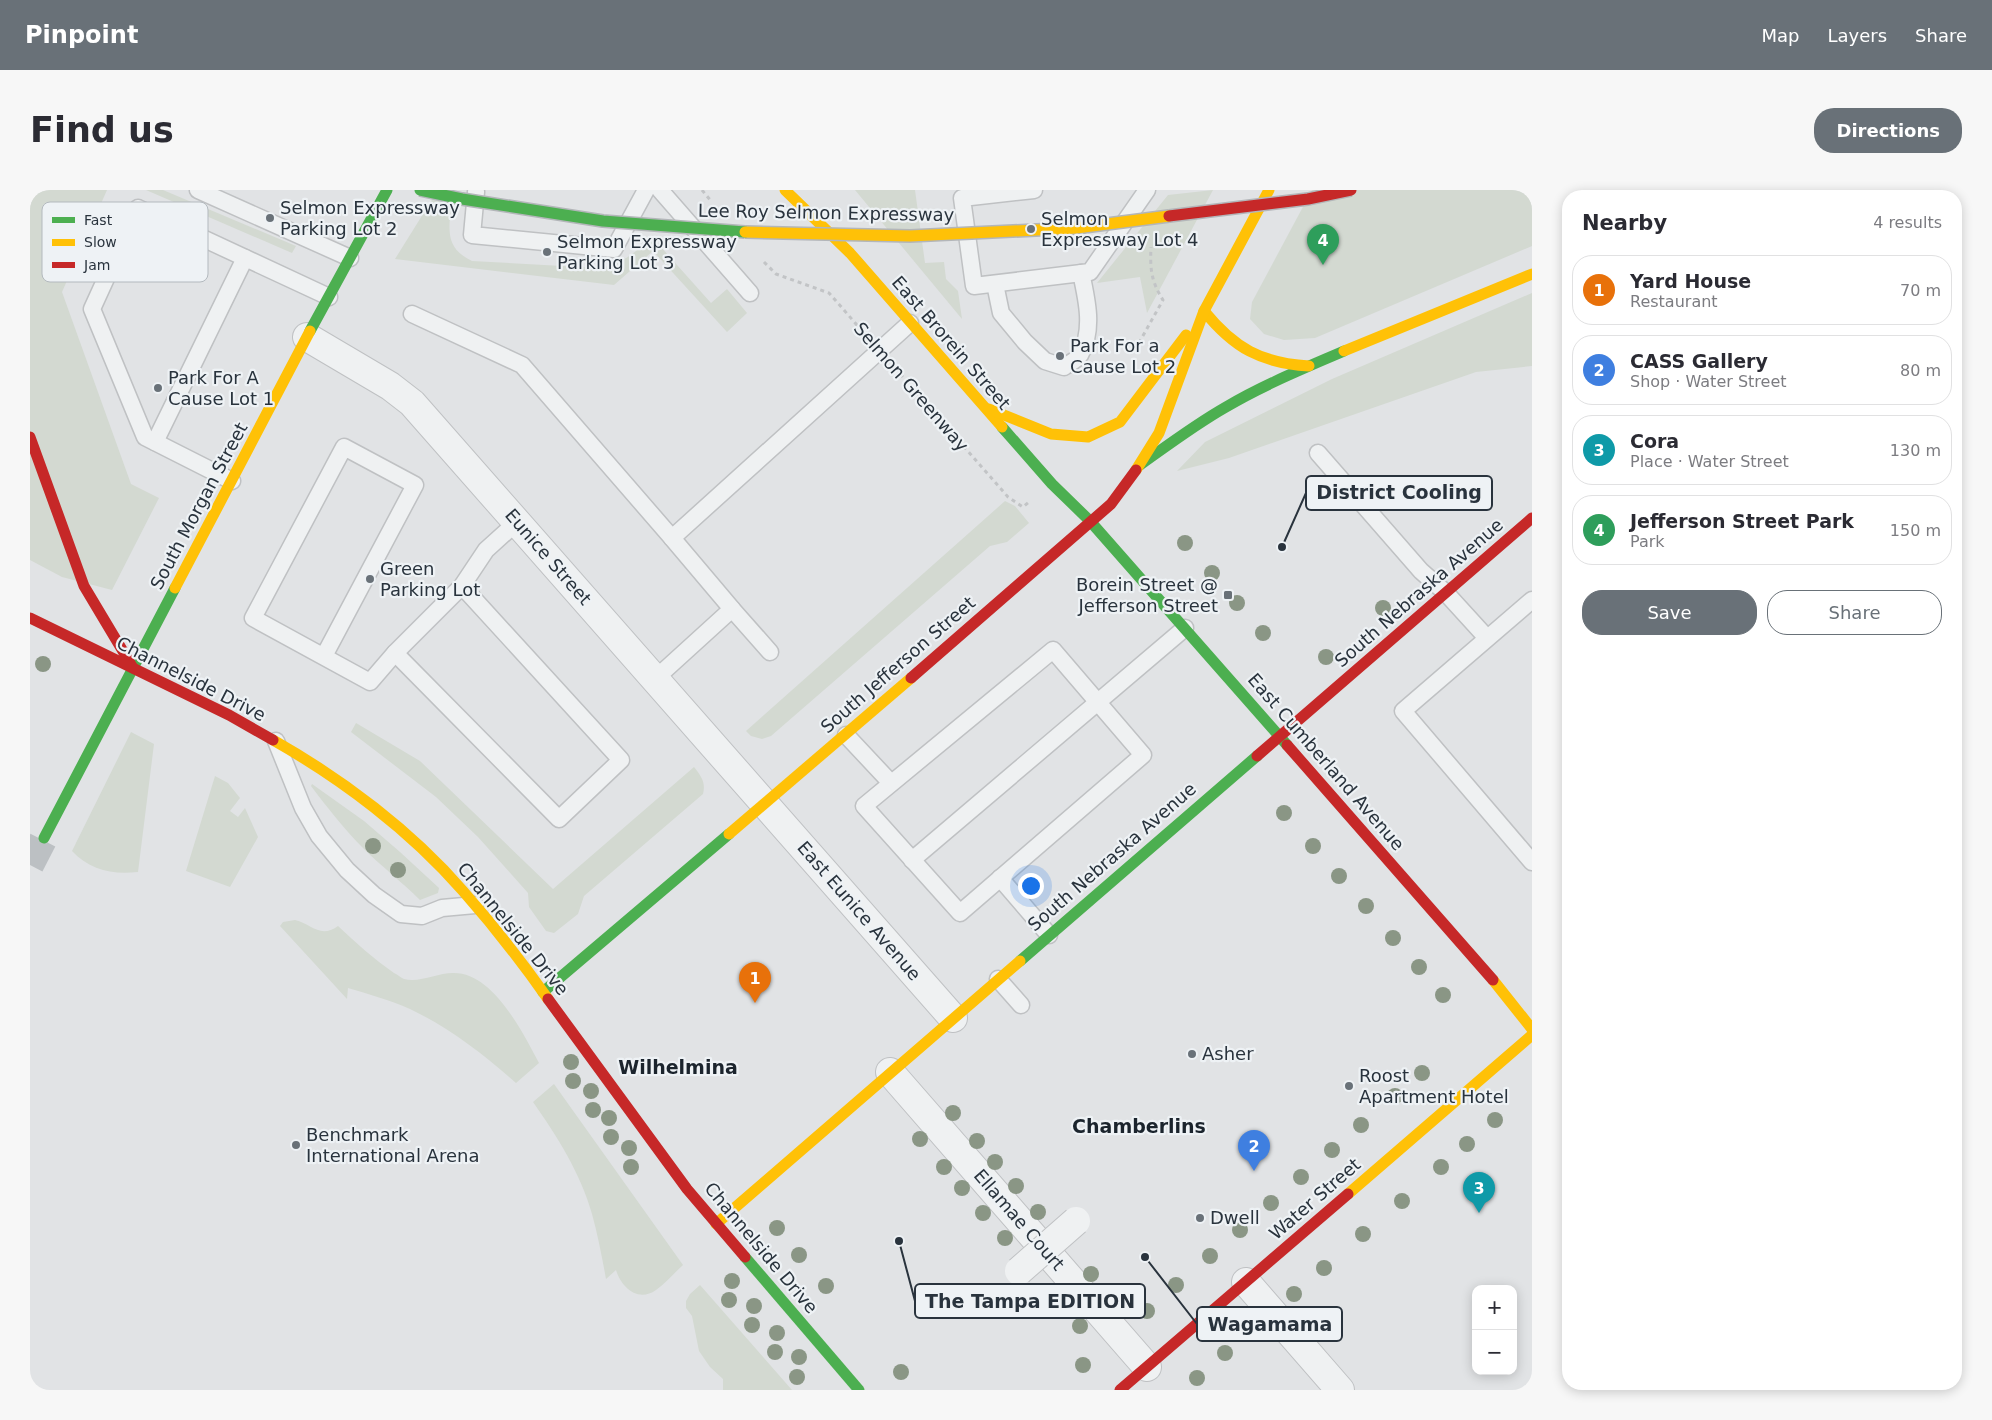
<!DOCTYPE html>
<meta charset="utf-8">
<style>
:root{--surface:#fff;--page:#f7f7f7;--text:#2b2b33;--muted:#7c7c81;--line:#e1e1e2;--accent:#697178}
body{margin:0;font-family:"DejaVu Sans",sans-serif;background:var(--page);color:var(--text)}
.controls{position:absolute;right:15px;bottom:15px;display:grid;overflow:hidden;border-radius:10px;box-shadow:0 2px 12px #0003}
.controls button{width:45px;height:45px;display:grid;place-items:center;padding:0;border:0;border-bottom:1px solid var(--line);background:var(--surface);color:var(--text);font:25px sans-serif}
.you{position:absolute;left:1000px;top:695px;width:18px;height:18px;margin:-12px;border:4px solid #fff;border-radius:50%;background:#1a73e8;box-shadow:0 0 0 8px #1a73e833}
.badge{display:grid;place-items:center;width:32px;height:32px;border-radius:50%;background:var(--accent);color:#fff;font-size:16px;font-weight:700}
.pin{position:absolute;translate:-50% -41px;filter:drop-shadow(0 1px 2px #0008)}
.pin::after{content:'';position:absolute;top:26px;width:18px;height:15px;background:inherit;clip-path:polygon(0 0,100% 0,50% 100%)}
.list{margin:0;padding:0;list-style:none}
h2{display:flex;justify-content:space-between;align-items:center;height:65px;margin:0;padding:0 20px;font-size:21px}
h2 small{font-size:16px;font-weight:400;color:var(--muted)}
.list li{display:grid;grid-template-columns:32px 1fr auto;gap:15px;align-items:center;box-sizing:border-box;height:70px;margin:0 10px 10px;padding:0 10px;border:1px solid var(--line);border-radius:20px}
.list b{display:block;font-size:19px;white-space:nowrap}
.list p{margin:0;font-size:16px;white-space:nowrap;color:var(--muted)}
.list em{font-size:16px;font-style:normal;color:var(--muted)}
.actions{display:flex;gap:10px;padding:15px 20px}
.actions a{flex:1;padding:11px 0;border:1px solid var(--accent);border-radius:20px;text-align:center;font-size:18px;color:var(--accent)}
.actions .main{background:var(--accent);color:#fff}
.map{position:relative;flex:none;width:1502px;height:1200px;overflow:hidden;border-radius:20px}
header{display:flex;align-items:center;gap:30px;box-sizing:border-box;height:70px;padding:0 25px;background:var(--accent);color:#fff}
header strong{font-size:24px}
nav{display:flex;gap:28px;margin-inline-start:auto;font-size:18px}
.intro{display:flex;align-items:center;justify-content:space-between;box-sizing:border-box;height:120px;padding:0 30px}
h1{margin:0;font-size:35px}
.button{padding:12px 22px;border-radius:20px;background:var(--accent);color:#fff;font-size:18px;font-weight:700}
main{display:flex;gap:30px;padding:0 30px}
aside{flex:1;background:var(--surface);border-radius:20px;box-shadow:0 2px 12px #0003}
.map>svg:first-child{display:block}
.green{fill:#d3d9d1}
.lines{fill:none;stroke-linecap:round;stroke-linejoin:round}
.secondary-tunnel{stroke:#bcc0c3;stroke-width:28;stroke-dasharray:28 14;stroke-linecap:butt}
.lane-casing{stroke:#bfc1c3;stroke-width:19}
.street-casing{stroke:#bfc1c3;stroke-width:30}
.path{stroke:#c2c4c6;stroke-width:3;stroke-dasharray:4 4;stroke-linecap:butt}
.lane{stroke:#eff1f2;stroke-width:16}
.street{stroke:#eff1f2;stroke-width:28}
.fast{stroke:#4caf50;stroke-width:11}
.slow{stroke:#ffc107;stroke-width:11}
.jam{stroke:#c62828;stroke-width:11}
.street-bridge-casing{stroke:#bfc1c3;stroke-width:30;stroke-linecap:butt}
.fast-bridge-casing{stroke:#b3b6b9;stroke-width:14;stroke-linecap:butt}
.slow-bridge-casing{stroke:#b3b6b9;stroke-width:14;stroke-linecap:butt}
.jam-bridge-casing{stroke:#b3b6b9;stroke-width:14;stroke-linecap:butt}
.street-bridge{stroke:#eff1f2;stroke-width:28}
.fast-bridge{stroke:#4caf50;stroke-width:11}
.slow-bridge{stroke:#ffc107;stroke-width:11}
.jam-bridge{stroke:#c62828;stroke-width:11}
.tree{fill:#8a9685}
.poi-dot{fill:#697178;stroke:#eef2f5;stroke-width:2}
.labels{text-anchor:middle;stroke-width:4.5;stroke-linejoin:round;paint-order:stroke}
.poi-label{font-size:18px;fill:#29333d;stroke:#eef2f5;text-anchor:start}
.street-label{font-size:18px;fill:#29333d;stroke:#eef2f5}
.neighbourhood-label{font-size:19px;font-weight:bold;fill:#1b242d;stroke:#eef2f5}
.key{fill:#eef2f5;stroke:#b3b9be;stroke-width:1}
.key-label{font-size:14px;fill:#29333d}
.leader{fill:none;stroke:#29333d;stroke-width:2}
.callout-dot{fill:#29333d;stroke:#eef2f5;stroke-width:2}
.callout{fill:#eef2f5;stroke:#29333d;stroke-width:2}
.callout-label{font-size:19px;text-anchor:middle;font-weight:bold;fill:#29333d}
</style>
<header>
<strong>Pinpoint</strong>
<nav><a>Map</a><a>Layers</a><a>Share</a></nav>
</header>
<div class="intro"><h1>Find us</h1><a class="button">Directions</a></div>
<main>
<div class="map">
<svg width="1502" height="1200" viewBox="0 0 1502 1200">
<rect width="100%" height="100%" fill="#e1e3e5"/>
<g class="green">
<path d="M 0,0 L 77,0 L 32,102 L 101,294 L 129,308 L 82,400 L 32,387 L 0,370 Z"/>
<path d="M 116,0 L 133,0 L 266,56 L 262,63 Z"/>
<path d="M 408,0 L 421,18 C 418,43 417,59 442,71 L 568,78 C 593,74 604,63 622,47 L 681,113 L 697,99 L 717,123 L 697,142 L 623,61 L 584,95 L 365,69 Z"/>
<path d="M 825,0 L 885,0 L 895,73 L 914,72 L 916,89 L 928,101 L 932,129 Z"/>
<path d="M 1183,0 L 1117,123 L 1110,87 L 1067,93 L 1138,5 Z"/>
<path d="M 1282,0 L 1502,0 L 1502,56 L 1285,148 L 1254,150 L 1234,144 L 1220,129 L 1222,112 Z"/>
<path d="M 1502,103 L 1502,176 L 1446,182 L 1199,268 L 1147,281 L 1175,252 L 1302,189 Z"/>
<path d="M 975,311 L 985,316 L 999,333 L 977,352 L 960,356 L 741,546 L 732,549 L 721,546 L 716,541 Z"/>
<path d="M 326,533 L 390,571 L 523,699 L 664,577 C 671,586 676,592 673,604 L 554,706 L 548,724 L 524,743 L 516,741 L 499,717 L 498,703 L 448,647 L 406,607 L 321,542 Z"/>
<path d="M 101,542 L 124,554 L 108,682 C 82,685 60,680 42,661 Z"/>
<path d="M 185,586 L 198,593 L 210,608 L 200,621 L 208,627 L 215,618 L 228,647 L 200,697 L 156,681 Z"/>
<path d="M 282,594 L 334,631 L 370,662 L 409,698 L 408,703 L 390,710 C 372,692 351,676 333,658 C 314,639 297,617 281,596 Z"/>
<path d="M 265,730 C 282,734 290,749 308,736 C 326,753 344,769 364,783 C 367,784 371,788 374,789 C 390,793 407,783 423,783 C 463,782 493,843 509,873 L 486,893 C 453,864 420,838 380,819 C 360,810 338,804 318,798 L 317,809 L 250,736 L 253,732 Z"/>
<path d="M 524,894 L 653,1075 C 644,1083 636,1093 626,1100 C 608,1113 591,1097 586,1080 L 576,1089 C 572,1067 568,1046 562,1024 C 551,984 527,946 503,912 Z"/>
<path d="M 670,1095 L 762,1200 L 693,1200 L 693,1189 L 680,1177 L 669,1161 L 662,1126 L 656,1118 L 656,1111 L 660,1104 Z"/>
</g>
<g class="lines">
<path class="secondary-tunnel" d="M 0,675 L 14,648"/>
<defs>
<g id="lane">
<path d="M 168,0 L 320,68"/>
<path d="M 630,0 L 720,103"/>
<path d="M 1004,0 L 932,8 L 944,96 L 1060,82 L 1117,0"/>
<path d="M 446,2 L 442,45 L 584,59 L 616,0"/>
<path d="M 965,94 L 971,123 L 995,152 L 1015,171 L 1034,177 C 1038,174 1047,170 1050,165 C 1064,140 1057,110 1051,83"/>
<path d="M 382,124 L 492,175 L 642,348"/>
<path d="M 125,252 L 215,68"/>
<path d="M 1288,263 L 1391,381 L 1416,403 L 1457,448"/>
<path d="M 202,291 L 115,247 L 62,119 L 108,18 L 299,107"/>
<path d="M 1502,410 L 1373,521 L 1502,672"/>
<path d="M 702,419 L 740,462"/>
<path d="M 1023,460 L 1113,565 L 930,723 L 834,616 Z"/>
<path d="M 365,463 L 529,629 L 591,570 L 432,396"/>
<path d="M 294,466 L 385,295 L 314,257 L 223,428 L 340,492 L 365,463 L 432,396 L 456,360 L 487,332"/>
<path d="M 625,489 L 702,419 L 642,348 L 880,133"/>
<path d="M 816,545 L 861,593"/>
<path d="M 246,551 L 273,618 L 289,646 L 317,680 L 344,705 L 371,724 L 392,726 L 412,718 L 445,715"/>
<path d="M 882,670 L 1155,438"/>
<path d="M 970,688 L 1019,745"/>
<path d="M 968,789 L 991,815"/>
</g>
<g id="street">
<path d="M 277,147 L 360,196 L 382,213 L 923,828"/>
<path d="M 860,882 L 1117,1177"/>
<path d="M 1216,1092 L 1310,1200"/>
</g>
</defs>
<use href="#lane" class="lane-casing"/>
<use href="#street" class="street-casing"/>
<g class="path">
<path d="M 672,0 L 681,11"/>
<path d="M 734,72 L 746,84 L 799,103 L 834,143"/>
<path d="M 1105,160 L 1133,110 C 1121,91 1120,79 1121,57"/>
<path d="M 865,178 L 978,307 L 993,317 L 1000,311"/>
</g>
<use href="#lane" class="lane"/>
<use href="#street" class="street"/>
<g class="fast">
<path d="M 280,141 L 357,0"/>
<path d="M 972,237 L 1022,294 L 1060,331 L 1257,555"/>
<path d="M 1110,275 C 1138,255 1166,234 1196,217 C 1233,195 1275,178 1314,161"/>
<path d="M 14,648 L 145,398"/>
<path d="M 990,771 L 1227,566"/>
<path d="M 513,802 L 699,644"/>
<path d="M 715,1067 L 829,1200"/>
</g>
<g class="slow">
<path d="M 755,0 L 820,63 L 972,237"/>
<path d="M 1174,121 C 1204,158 1231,173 1279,176"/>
<path d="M 1314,161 L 1502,84"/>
<path d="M 959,219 L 1021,244 L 1058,247 L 1090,232 L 1156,145"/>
<path d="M 1106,280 L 1129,243 L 1174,121 L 1239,0"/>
<path d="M 145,398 L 280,141"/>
<path d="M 243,550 C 312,589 381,641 433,701 C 463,735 492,772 518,809"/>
<path d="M 699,644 L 881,488"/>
<path d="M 1463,790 L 1502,839"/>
<path d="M 1318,1004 L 1502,845"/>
<path d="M 686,1034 L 990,771"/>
</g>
<g class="jam">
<path d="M 0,247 L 54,396 L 103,478"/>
<path d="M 0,428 L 199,525 L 243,550"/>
<path d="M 881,488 L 1081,314 L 1106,280"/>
<path d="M 1257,555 L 1463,790"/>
<path d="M 1227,566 L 1502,328"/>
<path d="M 518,809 L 657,999 L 715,1067"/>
<path d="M 1090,1200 L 1318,1004"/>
</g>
<defs>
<path id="street-bridge" d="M 989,1081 L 1046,1031"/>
<path id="fast-bridge" d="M 390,0 L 432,9 L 573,31 L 715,42"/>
<path id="slow-bridge" d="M 715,42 L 880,46 L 1046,38 L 1139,26"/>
<path id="jam-bridge" d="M 1139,26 L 1278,9 L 1321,0"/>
</defs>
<use href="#street-bridge" class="street-bridge-casing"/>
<use href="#fast-bridge" class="fast-bridge-casing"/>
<use href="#slow-bridge" class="slow-bridge-casing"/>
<use href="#jam-bridge" class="jam-bridge-casing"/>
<use href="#street-bridge" class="street-bridge"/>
<use href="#fast-bridge" class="fast-bridge"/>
<use href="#slow-bridge" class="slow-bridge"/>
<use href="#jam-bridge" class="jam-bridge"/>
</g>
<g class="tree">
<circle cx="1155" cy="353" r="8"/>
<circle cx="1182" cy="383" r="8"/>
<circle cx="1207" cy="413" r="8"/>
<circle cx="1353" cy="418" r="8"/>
<circle cx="1233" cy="443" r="8"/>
<circle cx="1296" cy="467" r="8"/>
<circle cx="13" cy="474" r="8"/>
<circle cx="1254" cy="623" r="8"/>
<circle cx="343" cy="656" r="8"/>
<circle cx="1283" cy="656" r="8"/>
<circle cx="368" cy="680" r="8"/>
<circle cx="1309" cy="686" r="8"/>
<circle cx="1336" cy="716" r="8"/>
<circle cx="1363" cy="748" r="8"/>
<circle cx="1389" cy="777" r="8"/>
<circle cx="1413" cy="805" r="8"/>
<circle cx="541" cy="872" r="8"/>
<circle cx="1392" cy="883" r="8"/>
<circle cx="543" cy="891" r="8"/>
<circle cx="561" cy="901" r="8"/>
<circle cx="1365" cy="906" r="8"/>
<circle cx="563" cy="920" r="8"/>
<circle cx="923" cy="923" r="8"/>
<circle cx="579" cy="928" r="8"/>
<circle cx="1465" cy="930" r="8"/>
<circle cx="1331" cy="935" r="8"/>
<circle cx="581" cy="947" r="8"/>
<circle cx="890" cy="949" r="8"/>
<circle cx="947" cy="951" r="8"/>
<circle cx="1437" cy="954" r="8"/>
<circle cx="599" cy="958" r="8"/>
<circle cx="1302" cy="960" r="8"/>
<circle cx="965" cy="972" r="8"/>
<circle cx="601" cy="977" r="8"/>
<circle cx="914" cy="977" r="8"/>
<circle cx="1411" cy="977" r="8"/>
<circle cx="1271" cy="987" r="8"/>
<circle cx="986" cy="996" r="8"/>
<circle cx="932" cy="998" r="8"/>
<circle cx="1372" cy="1011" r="8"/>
<circle cx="1241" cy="1013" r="8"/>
<circle cx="1008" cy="1022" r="8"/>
<circle cx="953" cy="1023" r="8"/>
<circle cx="747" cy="1038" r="8"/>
<circle cx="1210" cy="1040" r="8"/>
<circle cx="1333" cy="1044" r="8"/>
<circle cx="975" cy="1048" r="8"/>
<circle cx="769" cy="1065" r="8"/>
<circle cx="1180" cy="1066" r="8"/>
<circle cx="1294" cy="1078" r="8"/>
<circle cx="1061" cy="1084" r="8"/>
<circle cx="702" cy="1091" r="8"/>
<circle cx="1146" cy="1095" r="8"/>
<circle cx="796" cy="1096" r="8"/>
<circle cx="1264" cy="1104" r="8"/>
<circle cx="699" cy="1110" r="8"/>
<circle cx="724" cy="1116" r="8"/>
<circle cx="1117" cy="1121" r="8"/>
<circle cx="722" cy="1135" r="8"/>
<circle cx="1050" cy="1136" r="8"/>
<circle cx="747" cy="1143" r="8"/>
<circle cx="745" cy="1162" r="8"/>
<circle cx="1195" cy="1163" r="8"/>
<circle cx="769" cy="1167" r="8"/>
<circle cx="1053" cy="1175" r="8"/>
<circle cx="871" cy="1182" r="8"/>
<circle cx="767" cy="1187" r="8"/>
<circle cx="1167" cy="1188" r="8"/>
</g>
<g class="poi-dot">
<circle cx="240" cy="28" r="5"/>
<circle cx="1001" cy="39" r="5"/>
<circle cx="517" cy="62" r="5"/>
<circle cx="1030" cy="166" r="5"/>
<circle cx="128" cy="198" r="5"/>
<circle cx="340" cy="389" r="5"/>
<rect x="1193" y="400" width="10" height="10" rx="2.5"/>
<circle cx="1162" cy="864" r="5"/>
<circle cx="1319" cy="896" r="5"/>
<circle cx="266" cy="955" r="5"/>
<circle cx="1170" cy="1028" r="5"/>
</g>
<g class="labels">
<g class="poi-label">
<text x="250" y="24">Selmon Expressway<tspan x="250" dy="21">Parking Lot 2</tspan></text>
<text x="1011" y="35">Selmon<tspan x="1011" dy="21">Expressway Lot 4</tspan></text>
<text x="527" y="58">Selmon Expressway<tspan x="527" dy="21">Parking Lot 3</tspan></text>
<text x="1040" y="162">Park For a<tspan x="1040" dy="21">Cause Lot 2</tspan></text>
<text x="138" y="194">Park For A<tspan x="138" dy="21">Cause Lot 1</tspan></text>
<text x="350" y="385">Green<tspan x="350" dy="21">Parking Lot</tspan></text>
<text x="1188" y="401" text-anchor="end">Borein Street @<tspan x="1188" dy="21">Jefferson Street</tspan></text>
<text x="1172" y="870">Asher</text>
<text x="1329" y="892">Roost<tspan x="1329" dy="21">Apartment Hotel</tspan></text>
<text x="276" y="951">Benchmark<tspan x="276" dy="21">International Arena</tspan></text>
<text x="1180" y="1034">Dwell</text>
</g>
<g class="street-label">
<text transform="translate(796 23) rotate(1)" y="6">Lee Roy Selmon Expressway</text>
<text transform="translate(921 153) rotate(49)" y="6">East Brorein Street</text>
<text transform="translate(881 197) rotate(49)" y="6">Selmon Greenway</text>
<text transform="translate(169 316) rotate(-62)" y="6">South Morgan Street</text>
<text transform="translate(518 367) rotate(49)" y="6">Eunice Street</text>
<text transform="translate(1389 403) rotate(-41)" y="6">South Nebraska Avenue</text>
<text transform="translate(868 475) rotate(-41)" y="6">South Jefferson Street</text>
<text transform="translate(161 489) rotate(27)" y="6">Channelside Drive</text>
<text transform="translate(1296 572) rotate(49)" y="6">East Cumberland Avenue</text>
<text transform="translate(1082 667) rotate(-41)" y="6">South Nebraska Avenue</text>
<text transform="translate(829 721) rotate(49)" y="6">East Eunice Avenue</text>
<text transform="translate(483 739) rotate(51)" y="6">Channelside Drive</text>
<text transform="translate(1285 1009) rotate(-41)" y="6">Water Street</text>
<text transform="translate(989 1030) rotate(49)" y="6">Ellamae Court</text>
<text transform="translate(731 1058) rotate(50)" y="6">Channelside Drive</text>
</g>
<g class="neighbourhood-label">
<text x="648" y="884">Wilhelmina</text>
<text x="1109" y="943">Chamberlins</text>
</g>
</g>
<rect x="12" y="12" width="166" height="80" rx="8" class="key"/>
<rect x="22" y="27" width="23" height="6" fill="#4caf50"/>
<rect x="22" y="49" width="23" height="7" fill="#ffc107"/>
<rect x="22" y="72" width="23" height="6" fill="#c62828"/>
<g class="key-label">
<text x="54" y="35">Fast</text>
<text x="54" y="57">Slow</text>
<text x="54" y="80">Jam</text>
</g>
<path class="leader" d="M1252 357L1276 303M869 1051L885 1111M1115 1067L1167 1134"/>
<g class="callout-dot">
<circle cx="1252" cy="357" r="5"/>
<circle cx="869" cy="1051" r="5"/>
<circle cx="1115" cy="1067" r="5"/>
</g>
<g class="callout">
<rect x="1276" y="286" width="186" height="34" rx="5"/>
<rect x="885" y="1094" width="230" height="34" rx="5"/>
<rect x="1167" y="1117" width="145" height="34" rx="5"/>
</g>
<g class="callout-label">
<text x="1369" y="309">District Cooling</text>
<text x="1000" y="1118">The Tampa EDITION</text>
<text x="1240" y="1141">Wagamama</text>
</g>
</svg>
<div class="controls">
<button>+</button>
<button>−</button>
</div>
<div class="you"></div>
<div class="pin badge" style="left:725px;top:813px;background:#e8710a">1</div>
<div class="pin badge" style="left:1224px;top:981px;background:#3f7fe0">2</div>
<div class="pin badge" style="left:1449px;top:1023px;background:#0f9aa8">3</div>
<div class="pin badge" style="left:1293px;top:75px;background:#2e9e5b">4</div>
</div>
<aside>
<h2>Nearby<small>4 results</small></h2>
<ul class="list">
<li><span class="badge" style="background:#e8710a">1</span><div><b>Yard House</b><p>Restaurant</p></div><em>70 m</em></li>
<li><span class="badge" style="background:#3f7fe0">2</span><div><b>CASS Gallery</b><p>Shop · Water Street</p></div><em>80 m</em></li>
<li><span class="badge" style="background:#0f9aa8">3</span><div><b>Cora</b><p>Place · Water Street</p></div><em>130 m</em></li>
<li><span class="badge" style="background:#2e9e5b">4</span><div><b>Jefferson Street Park</b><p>Park</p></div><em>150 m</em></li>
</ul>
<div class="actions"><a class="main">Save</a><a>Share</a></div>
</aside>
</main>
